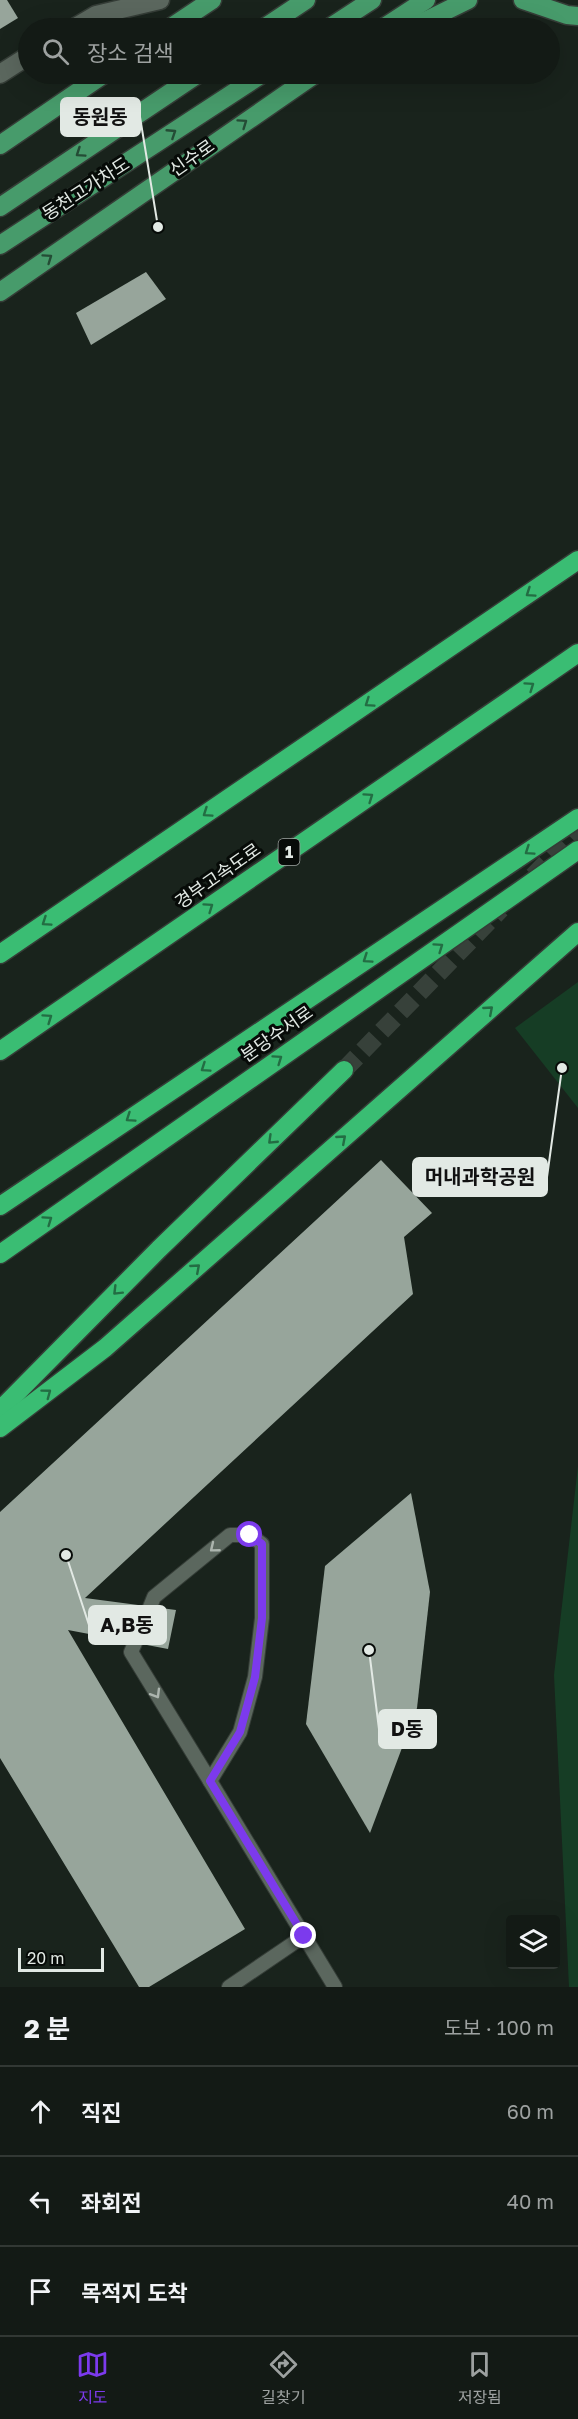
<!DOCTYPE html>
<html lang="ko">
<meta charset="utf-8">
<style>
:root{--surface:#131a15;--page:#202722;--text:#f1f3f6;--muted:#9da1a0;--line:#323834;--accent:#7c3aed}
body{margin:0;font-family:"Golos Text","Noto Sans KR",sans-serif;background:var(--page);color:var(--text)}
.controls{position:absolute;right:18px;bottom:18px;display:grid;overflow:hidden;border-radius:6px;box-shadow:0 6px 24px #0002}
.controls button{width:54px;height:54px;display:grid;place-items:center;padding:0;border:0;border-bottom:2px solid var(--line);background:var(--surface);color:var(--text);font:30px sans-serif}
.scale{position:absolute;left:18px;bottom:15px;width:86px;box-sizing:border-box;padding-left:6px;border:3px solid #e2e9e4;border-top:0;font-size:16px;line-height:21px;white-space:nowrap;color:#e2e9e4;-webkit-text-stroke:4px #070b08;paint-order:stroke}
.stop{position:absolute;width:18px;height:18px;margin:-14px;border:4px solid #7c3aed;border-radius:50%;background:#fff}
.stop.end{background:#7c3aed;border-color:#fff;box-shadow:0 2px 6px #0008}
.list{margin:0;padding:0;list-style:none}
h2{display:flex;justify-content:space-between;align-items:center;height:78px;margin:0;padding:0 24px;font-size:26px}
h2 small{font-size:20px;font-weight:400;color:var(--muted)}
.list li{display:grid;grid-template-columns:39px 1fr auto;gap:18px;align-items:center;box-sizing:border-box;height:90px;padding:0 24px;border-top:2px solid var(--line)}
.list b{display:block;font-size:22px;white-space:nowrap}
.list em{font-size:20px;font-style:normal;color:var(--muted)}
.icon{flex:none;width:33px;height:33px;fill:none;stroke:currentColor;stroke-width:2;stroke-linecap:round;stroke-linejoin:round}
.map{position:relative;flex:none;width:578px;height:1987px;overflow:hidden}
.search{position:absolute;background:var(--surface);box-shadow:0 6px 24px #0002;left:18px;right:18px;top:18px;height:66px;display:flex;align-items:center;gap:15px;box-sizing:border-box;padding:0 21px;border-radius:33px;color:var(--muted);font-size:22px}
.sheet{height:348px;background:var(--surface)}
nav{display:flex;justify-content:space-around;align-items:center;box-sizing:border-box;height:84px;border-top:2px solid var(--line);background:var(--surface);font-size:16px;color:var(--muted)}
nav a{display:grid;justify-items:center;gap:3px}
nav .on{color:var(--accent)}
.map>svg:first-child{display:block}
.green{fill:#163d25}
.building{fill:#97a59b}
.lines{fill:none;stroke-linecap:round;stroke-linejoin:round}
.highway-tunnel{stroke:#37413a;stroke-width:18;stroke-dasharray:18 9;stroke-linecap:butt}
.lane-casing{stroke:#353d37;stroke-width:16}
.street-casing{stroke:#353d37;stroke-width:21}
.primary-casing{stroke:#353d37;stroke-width:21}
.highway-casing{stroke:#353d37;stroke-width:21}
.lane{stroke:#5b675e;stroke-width:14}
.street{stroke:#5b675e;stroke-width:18}
.primary{stroke:#479b6b;stroke-width:18}
.highway{stroke:#3abd73;stroke-width:18}
.oneway{stroke:#244c35}
.oneway2{stroke:#236d43}
.oneway3{stroke:#acb5ae}
.route{stroke:#7c3aed;stroke-width:8}
.labels{text-anchor:middle;stroke-width:6;stroke-linejoin:round;paint-order:stroke}
.shield{fill:#070b08;stroke:#a0a6a2;stroke-width:1.5}
.shield-label{font-size:16px;font-weight:bold;fill:#e2e9e4}
.street-label{font-size:18px;fill:#e2e9e4;stroke:#070b08}
.leader{fill:none;stroke:#e2e9e4;stroke-width:2}
.callout-dot{fill:#e2e9e4;stroke:#070b08;stroke-width:2}
.callout{fill:#e2e9e4;stroke:#e2e9e4;stroke-width:2}
.callout-label{font-size:20px;text-anchor:middle;font-weight:bold;fill:#111}
</style>
<div class="map">
<svg width="578" height="1987" viewBox="0 0 578 1987">
<rect width="100%" height="100%" fill="#19231c"/>
<g class="green">
<path d="M 578,982 L 578,1108 L 515,1028 Z"/>
<path d="M 578,1466 L 578,1987 L 569,1987 L 554,1675 Z"/>
</g>
<g class="building">
<path d="M 0,0 L 7,0 L 18,18 L 0,29 Z"/>
<path d="M 146,272 L 166,299 L 91,345 L 76,313 Z"/>
<path d="M 381,1160 L 432,1213 L 404,1237 L 413,1294 L 85,1598 L 176,1610 L 168,1649 L 68,1630 L 245,1929 L 149,1987 L 139,1987 L 0,1758 L 0,1512 Z"/>
<path d="M 411,1493 L 430,1592 L 417,1708 L 370,1833 L 306,1724 L 325,1566 Z"/>
</g>
<g class="lines">
<g class="highway-tunnel">
<path d="M 533,876 L 578,830"/>
<path d="M 344,1070 L 501,909"/>
</g>
<defs>
<g id="lane">
<path d="M 135,1643 L 131,1652 L 210,1781 L 240,1732 L 255,1677 L 262,1618 L 262,1544 L 250,1535 L 230,1535 L 154,1597 L 150,1607"/>
<path d="M 210,1781 L 335,1987"/>
<path d="M 229,1987 L 304,1936"/>
</g>
<g id="street">
<path d="M 74,28 L 96,15 L 160,0"/>
<path d="M 0,74 L 28,56"/>
</g>
<g id="primary">
<path d="M 523,0 L 567,15 L 578,16"/>
<path d="M 170,28 L 212,0"/>
<path d="M 264,28 L 306,0"/>
<path d="M 329,28 L 372,0"/>
<path d="M 383,28 L 426,0"/>
<path d="M 411,28 L 468,0"/>
<path d="M 0,145 L 104,74"/>
<path d="M 0,207 L 198,74"/>
<path d="M 0,245 L 262,74"/>
<path d="M 0,292 L 315,74"/>
</g>
<g id="highway">
<path d="M 0,954 L 578,560"/>
<path d="M 0,1051 L 578,653"/>
<path d="M 0,1206 L 578,818"/>
<path d="M 0,1254 L 578,850"/>
<path d="M 0,1410 L 159,1249 L 344,1070"/>
<path d="M 0,1428 L 105,1348 L 578,932"/>
</g>
</defs>
<use href="#lane" class="lane-casing"/>
<use href="#street" class="street-casing"/>
<use href="#primary" class="primary-casing"/>
<use href="#highway" class="highway-casing"/>
<use href="#lane" class="lane"/>
<use href="#street" class="street"/>
<use href="#primary" class="primary"/>
<use href="#highway" class="highway"/>
</g>
<defs><path id="oneway-chevron" d="M-2-3.5L2.5 0L-2 3.5" fill="none" stroke-width="1.6" stroke-linecap="round" stroke-linejoin="round" transform="scale(1.5)"/></defs>
<g class="oneway">
<use href="#oneway-chevron" transform="translate(243 123) rotate(-35)"/>
<use href="#oneway-chevron" transform="translate(172 133) rotate(-33)"/>
<use href="#oneway-chevron" transform="translate(80 153) rotate(146)"/>
<use href="#oneway-chevron" transform="translate(48 258) rotate(-35)"/>
</g>
<g class="oneway2">
<use href="#oneway-chevron" transform="translate(530 593) rotate(146)"/>
<use href="#oneway-chevron" transform="translate(530 686) rotate(-35)"/>
<use href="#oneway-chevron" transform="translate(369 703) rotate(146)"/>
<use href="#oneway-chevron" transform="translate(369 797) rotate(-35)"/>
<use href="#oneway-chevron" transform="translate(207 813) rotate(146)"/>
<use href="#oneway-chevron" transform="translate(529 851) rotate(146)"/>
<use href="#oneway-chevron" transform="translate(209 907) rotate(-35)"/>
<use href="#oneway-chevron" transform="translate(46 922) rotate(146)"/>
<use href="#oneway-chevron" transform="translate(439 947) rotate(-35)"/>
<use href="#oneway-chevron" transform="translate(367 959) rotate(146)"/>
<use href="#oneway-chevron" transform="translate(489 1010) rotate(-41)"/>
<use href="#oneway-chevron" transform="translate(48 1018) rotate(-35)"/>
<use href="#oneway-chevron" transform="translate(278 1059) rotate(-35)"/>
<use href="#oneway-chevron" transform="translate(205 1068) rotate(146)"/>
<use href="#oneway-chevron" transform="translate(130 1118) rotate(146)"/>
<use href="#oneway-chevron" transform="translate(342 1139) rotate(-41)"/>
<use href="#oneway-chevron" transform="translate(272 1140) rotate(136)"/>
<use href="#oneway-chevron" transform="translate(48 1220) rotate(-35)"/>
<use href="#oneway-chevron" transform="translate(196 1268) rotate(-41)"/>
<use href="#oneway-chevron" transform="translate(117 1291) rotate(135)"/>
<use href="#oneway-chevron" transform="translate(47 1393) rotate(-37)"/>
</g>
<g class="oneway3">
<use href="#oneway-chevron" transform="translate(214 1548) rotate(141)"/>
<use href="#oneway-chevron" transform="translate(156 1694) rotate(59)"/>
</g>
<g class="lines">
<path class="route" d="M 250,1535 L 262,1544 L 262,1618 L 255,1677 L 240,1732 L 210,1781 L 304,1936"/>
</g>
<g class="labels">
<rect class="shield" x="278.5" y="839" width="21" height="26" rx="4.5"/>
<g class="shield-label">
<text x="289" y="858">1</text>
</g>
<g class="street-label">
<text transform="translate(192 158) rotate(-35)" y="6">신수로</text>
<text transform="translate(86 189) rotate(-33)" y="6">동천고가차도</text>
<text transform="translate(218 876) rotate(-35)" y="6">경부고속도로</text>
<text transform="translate(277 1034) rotate(-35)" y="6">분당수서로</text>
</g>
</g>
<path class="leader" d="M158 227L140 117M562 1068L547 1177M66 1555L89 1625M369 1650L379 1729"/>
<g class="callout-dot">
<circle cx="158" cy="227" r="6"/>
<circle cx="562" cy="1068" r="6"/>
<circle cx="66" cy="1555" r="6"/>
<circle cx="369" cy="1650" r="6"/>
</g>
<g class="callout">
<rect x="61" y="98" width="79" height="38" rx="6"/>
<rect x="413" y="1158" width="134" height="38" rx="6"/>
<rect x="89" y="1606" width="77" height="38" rx="6"/>
<rect x="379" y="1710" width="57" height="38" rx="6"/>
</g>
<g class="callout-label">
<text x="100" y="124">동원동</text>
<text x="480" y="1184">머내과학공원</text>
<text x="127" y="1632">A,B동</text>
<text x="407" y="1736">D동</text>
</g>
</svg>
<div class="controls">
<button><svg class="icon" aria-label="layers" viewBox="0 0 24 24"><path d="M12 4l9 5-9 5-9-5zM3 14l9 5 9-5"/></svg></button>
</div>
<div class="scale">20 m</div>
<div class="stop" style="left:250px;top:1535px"></div>
<div class="stop end" style="left:304px;top:1936px"></div>
<div class="search"><svg class="icon" aria-label="search" viewBox="0 0 24 24"><circle cx="10" cy="10" r="6"/><path d="M15 15l6 6"/></svg>장소 검색</div>
</div>
<section class="sheet">
<h2>2 분<small>도보 · 100 m</small></h2>
<ul class="list">
<li><svg class="icon" aria-label="ahead" viewBox="0 0 24 24"><path d="M12 20V5M6 11l6-6 6 6"/></svg><div><b>직진</b></div><em>60 m</em></li>
<li><svg class="icon" aria-label="left" viewBox="0 0 24 24"><path d="M17 20v-9H6M10 6l-5 5 5 5"/></svg><div><b>좌회전</b></div><em>40 m</em></li>
<li><svg class="icon" aria-label="arrive" viewBox="0 0 24 24"><path d="M6 21V4h12l-3 4 3 4H6"/></svg><div><b>목적지 도착</b></div></li>
</ul>
</section>
<nav>
<a class="on"><svg class="icon" aria-label="map" viewBox="0 0 24 24"><path d="M3 6l6-2 6 2 6-2v14l-6 2-6-2-6 2zM9 4v14M15 6v14"/></svg>지도</a>
<a><svg class="icon" aria-label="directions" viewBox="0 0 24 24"><path d="M12 3l9 9-9 9-9-9zM9 14v-3h6M13 9l2 2-2 2"/></svg>길찾기</a>
<a><svg class="icon" aria-label="saved" viewBox="0 0 24 24"><path d="M7 4h10v16l-5-4-5 4z"/></svg>저장됨</a>
</nav>
